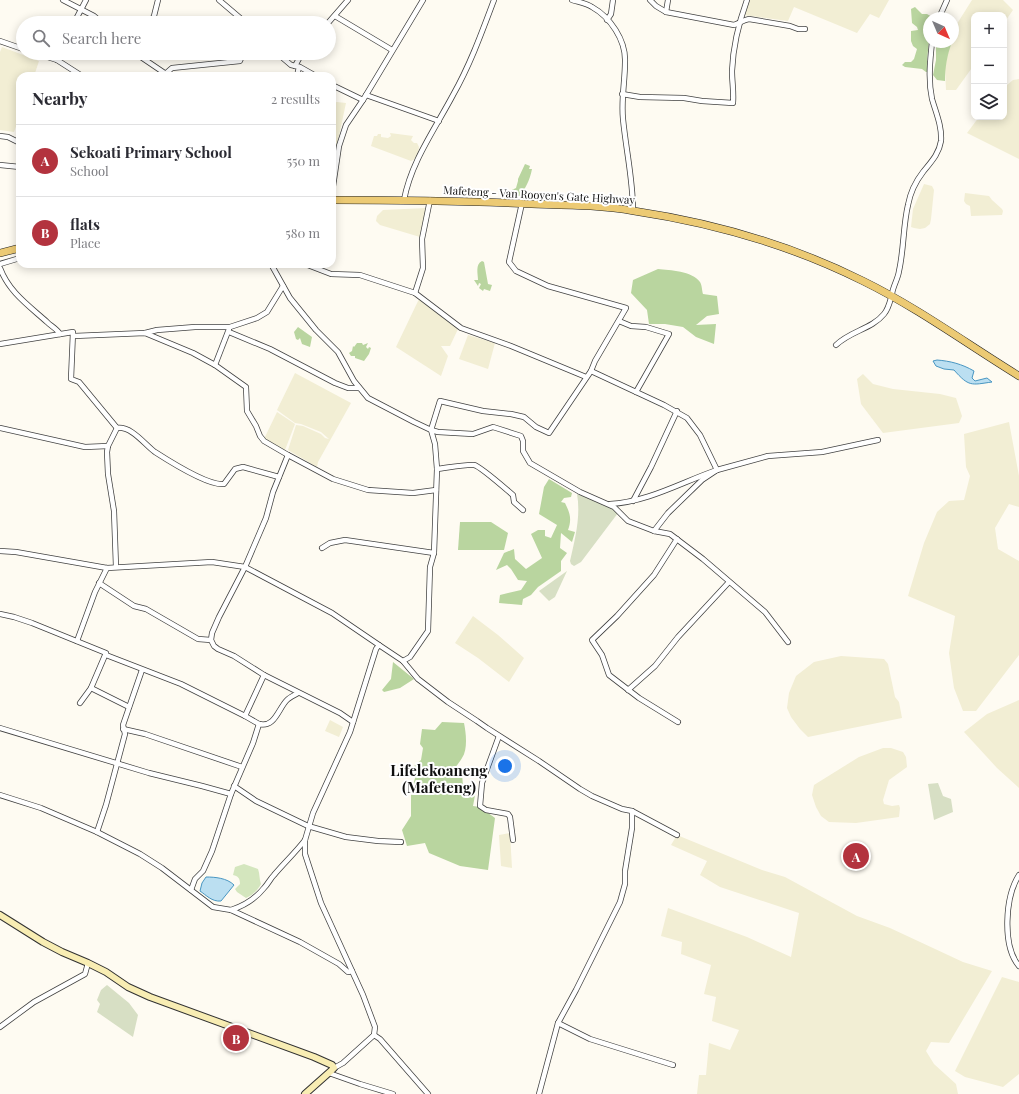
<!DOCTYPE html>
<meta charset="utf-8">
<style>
:root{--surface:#fff;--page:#f7f7f7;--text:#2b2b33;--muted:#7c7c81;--line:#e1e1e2;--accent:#b3333e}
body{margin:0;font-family:"Playfair Display",serif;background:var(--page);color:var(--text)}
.controls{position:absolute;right:12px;top:12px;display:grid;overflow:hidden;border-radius:8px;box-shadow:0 2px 10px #0003}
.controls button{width:36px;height:36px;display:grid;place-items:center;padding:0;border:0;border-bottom:1px solid var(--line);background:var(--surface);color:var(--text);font:20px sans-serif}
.compass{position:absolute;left:923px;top:12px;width:36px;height:36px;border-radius:50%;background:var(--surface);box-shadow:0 2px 10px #0003;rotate:136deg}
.you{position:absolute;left:505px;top:766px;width:14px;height:14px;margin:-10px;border:3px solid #fff;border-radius:50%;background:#1a73e8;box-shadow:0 0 0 6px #1a73e833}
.badge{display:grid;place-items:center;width:26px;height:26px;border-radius:50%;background:var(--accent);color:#fff;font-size:13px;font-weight:700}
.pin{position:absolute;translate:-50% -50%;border:2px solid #fff;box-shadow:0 1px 4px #0006}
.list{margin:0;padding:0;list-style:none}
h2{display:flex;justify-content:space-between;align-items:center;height:52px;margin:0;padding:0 16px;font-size:17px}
h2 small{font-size:13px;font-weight:400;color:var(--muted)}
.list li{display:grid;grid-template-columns:26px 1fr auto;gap:12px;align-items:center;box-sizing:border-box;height:72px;padding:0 16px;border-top:1px solid var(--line)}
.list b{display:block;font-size:15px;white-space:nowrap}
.list p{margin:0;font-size:13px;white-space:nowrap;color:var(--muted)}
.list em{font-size:13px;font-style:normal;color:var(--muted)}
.icon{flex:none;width:22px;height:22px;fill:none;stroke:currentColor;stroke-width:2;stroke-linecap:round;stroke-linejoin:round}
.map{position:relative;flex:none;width:1019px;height:1094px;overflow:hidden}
.search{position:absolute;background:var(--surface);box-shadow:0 2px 10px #0003;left:16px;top:16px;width:320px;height:44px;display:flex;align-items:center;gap:10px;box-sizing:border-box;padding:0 14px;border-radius:22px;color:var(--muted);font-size:15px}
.panel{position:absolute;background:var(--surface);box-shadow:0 2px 10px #0003;left:16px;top:72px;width:320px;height:196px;border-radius:12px}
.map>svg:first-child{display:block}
.farmland{fill:#f2eed4}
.green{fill:#d4e6be}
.forest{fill:#b9d59f}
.cemetery{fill:#d7dfc4}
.water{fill:#bbdff1;stroke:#4896c2}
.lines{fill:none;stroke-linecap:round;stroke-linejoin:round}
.street-casing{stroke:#424242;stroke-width:6}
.secondary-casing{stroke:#313131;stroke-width:8}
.primary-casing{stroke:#202020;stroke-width:8}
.street{stroke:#fff;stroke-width:4.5}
.secondary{stroke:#f8edb3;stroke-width:6}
.primary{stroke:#ecca74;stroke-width:7}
.labels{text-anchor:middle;stroke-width:4;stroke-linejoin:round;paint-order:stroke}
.street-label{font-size:11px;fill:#0f0f0f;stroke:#fff}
.district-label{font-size:15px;font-weight:bold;fill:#0f0f0f;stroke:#fff}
</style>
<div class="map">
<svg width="1019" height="1094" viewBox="0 0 1019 1094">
<rect width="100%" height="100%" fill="#fefbf2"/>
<g class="farmland">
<path d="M 749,0 L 889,0 L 879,18 L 870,14 L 857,33 L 794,7 L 788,21 L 743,15 Z"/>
<path d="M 972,0 L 1003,0 L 1013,10 L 1004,23 L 1004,15 L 974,15 L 974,65 L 956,90 L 946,90 L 945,68 L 949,42 L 953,42 L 953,32 L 955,27 Z"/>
<path d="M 2,47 L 39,61 L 34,76 L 20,76 L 20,116 L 14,132 L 0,130 L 0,52 Z"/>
<path d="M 1019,79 L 1019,159 L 967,133 L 979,117 L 1004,117 L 1004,102 L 1006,100 L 1007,85 L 1013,80 Z"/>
<path d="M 337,102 L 346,103 L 334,159 L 332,159 L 332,103 Z"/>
<path d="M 390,133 L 413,136 L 411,140 L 414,143 L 417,143 L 419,147 L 418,154 L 415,159 L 411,161 L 371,146 L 374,136 L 377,136 L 378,134 L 381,134 L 381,137 L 388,138 L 391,136 Z"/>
<path d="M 924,184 L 932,186 L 934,190 L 931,219 L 930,224 L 925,228 L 920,229 L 914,228 L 911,227 L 913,209 Z"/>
<path d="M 965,193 L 989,196 L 992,200 L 1002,209 L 1003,211 L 1002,215 L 971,216 L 970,206 L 966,204 L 964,201 Z"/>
<path d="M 426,208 L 420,237 L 380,225 L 376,221 L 377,216 L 383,210 Z"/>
<path d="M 419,299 L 458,329 L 450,346 L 441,346 L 448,356 L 441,376 L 396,347 Z"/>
<path d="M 468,335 L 495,343 L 488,369 L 459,359 Z"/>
<path d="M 295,373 L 351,403 L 318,462 L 317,467 L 288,450 L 296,425 L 303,426 L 321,434 L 325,438 L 329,439 L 321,432 L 301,424 L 295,423 L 277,410 Z"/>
<path d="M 863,374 L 873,384 L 893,389 L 940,394 L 956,398 L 962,416 L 959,423 L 883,433 L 861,404 L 857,379 Z"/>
<path d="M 277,412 L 295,424 L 285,450 L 264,439 Z"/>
<path d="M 1009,422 L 1019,476 L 1019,507 L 1009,504 L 995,528 L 998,549 L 1019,561 L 1019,655 L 976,711 L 963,711 L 954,688 L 949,653 L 955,616 L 908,596 L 924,543 L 937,512 L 949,501 L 964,500 L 970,476 L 966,467 L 964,434 Z"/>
<path d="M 473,616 L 498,635 L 524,658 L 509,682 L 478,658 L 455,643 Z"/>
<path d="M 841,656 L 884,659 L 888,664 L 895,697 L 899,702 L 902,718 L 808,737 L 800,729 L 791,717 L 787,708 L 789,693 L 796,676 L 814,662 Z"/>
<path d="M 1019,700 L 1019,788 L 997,768 L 964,732 L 987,714 Z"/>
<path d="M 330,720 L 343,727 L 339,737 L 325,731 Z"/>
<path d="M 883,748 L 891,748 L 903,752 L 906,757 L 907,767 L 889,780 L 883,800 L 884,804 L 892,806 L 899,805 L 900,808 L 899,817 L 856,823 L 829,822 L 821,816 L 816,807 L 812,795 L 814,785 L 859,757 Z"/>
<path d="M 510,833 L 512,868 L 501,866 L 499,835 Z"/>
<path d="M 677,835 L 762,870 L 785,877 L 857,916 L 890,928 L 963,962 L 992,971 L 949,1043 L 931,1042 L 926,1051 L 934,1064 L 956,1084 L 958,1094 L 697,1094 L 699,1075 L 706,1075 L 709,1043 L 730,1050 L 739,1030 L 712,1021 L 716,997 L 704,994 L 711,965 L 681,954 L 682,942 L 661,936 L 668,908 L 747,937 L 791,957 L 799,913 L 720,887 L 700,875 L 707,861 L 671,845 Z"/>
<path d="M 1002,977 L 1019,982 L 1019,1074 L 1003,1087 L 965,1077 L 955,1071 Z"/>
</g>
<path class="green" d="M 244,864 L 258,869 C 260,874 259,879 261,884 C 257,891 253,895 246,898 L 237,892 L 235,889 L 240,884 C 240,878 238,876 233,875 L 235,867 Z"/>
<g class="forest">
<path d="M 915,7 L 922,14 L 927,14 L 932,17 L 929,18 L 929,41 L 927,60 L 930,72 L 926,72 L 922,69 L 905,67 L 902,65 L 905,62 L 911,62 L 914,59 L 917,49 L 913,46 L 911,41 L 911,31 L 918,30 L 917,27 L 912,23 L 911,9 Z"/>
<path d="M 936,42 L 952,42 C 947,55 945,68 945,81 L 937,80 L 933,75 L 936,60 Z"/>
<path d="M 525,164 L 530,166 L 529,169 L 532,169 C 530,180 525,190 517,199 L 512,196 L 512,190 L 516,188 L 518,181 L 518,179 Z"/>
<path d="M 482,261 L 484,262 L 488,284 L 492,285 L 490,291 L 484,289 L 483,291 L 479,288 L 481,284 L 479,283 L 478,286 L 474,280 L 478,280 C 478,274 475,264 482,261 Z"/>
<path d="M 658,269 C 670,270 692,271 700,282 C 702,285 702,291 703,294 L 717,296 L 719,314 L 707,316 L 696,325 L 716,324 L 714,344 L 696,337 L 683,327 L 665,324 L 649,324 L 647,310 L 631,293 L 633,280 Z"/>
<path d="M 298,327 L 312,337 L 310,347 L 302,344 L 300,338 L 298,340 L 296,339 L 294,332 Z"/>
<path d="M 357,343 L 362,343 L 363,345 L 368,343 L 366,347 L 368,349 L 369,347 L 371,348 L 369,354 L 364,361 L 355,358 L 355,356 L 351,356 L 349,353 L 352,351 L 353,346 L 354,347 Z"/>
<path d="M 549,479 L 572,493 L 571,497 L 564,498 L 561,502 L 565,503 C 570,513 572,519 568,530 L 575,532 L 572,542 L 561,533 L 560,548 L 567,553 L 561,561 L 561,571 L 538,587 L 531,595 L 523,599 L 522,605 L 499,603 L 500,595 L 521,590 L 527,581 L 518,580 L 511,569 L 507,565 L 496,570 L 504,553 L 514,549 L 515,559 L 526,569 L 542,558 L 531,534 L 538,530 L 545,530 L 545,536 L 551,538 L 557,525 L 539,514 L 544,487 Z"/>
<path d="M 460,522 L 491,522 L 508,533 L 504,550 L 458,550 Z"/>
<path d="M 393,662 L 414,679 L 400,688 L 384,692 L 382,690 L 391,679 Z"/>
<path d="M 442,722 L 464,723 C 466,733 468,749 462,758 C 459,763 456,766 453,771 L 455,774 L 458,770 L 462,774 L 463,786 L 476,790 L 473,806 L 480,807 L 495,818 L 488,870 L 460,866 L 429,853 L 425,843 L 407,846 L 402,830 L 411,816 L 411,791 L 417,772 L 413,767 L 421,760 L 423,748 L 420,744 L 422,729 L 435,730 Z"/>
</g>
<g class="cemetery">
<path d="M 577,494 L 609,506 L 618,513 L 581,562 L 574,566 L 571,564 L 570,561 C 575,539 581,516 577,494 Z"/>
<path d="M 567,571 L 555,597 L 549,601 L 539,591 Z"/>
<path d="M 938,783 L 943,796 L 951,799 L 953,812 L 934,820 L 928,784 Z"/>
<path d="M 107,985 L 129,1003 L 138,1015 L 133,1037 L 97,1012 L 100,1004 L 97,1000 L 101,990 Z"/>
</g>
<g class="water">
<path d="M 937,360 C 950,361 962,364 974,371 L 972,378 L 975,381 L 987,378 L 992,382 C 971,385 969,387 954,370 L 944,369 L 936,366 L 933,361 Z"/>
<path d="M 206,877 C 215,877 227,878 234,885 L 221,901 C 212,902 206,895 200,891 L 202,883 Z"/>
</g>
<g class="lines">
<defs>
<g id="street">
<path d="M 63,0 L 94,16 L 102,23"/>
<path d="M 219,0 L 246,23"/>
<path d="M 572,0 C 578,2 586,3 592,7 C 610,17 626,40 625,62 C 625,81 621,100 623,119 C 626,150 633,180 633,210"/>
<path d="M 650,0 L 656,6 L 666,12 L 734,25 C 740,23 743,20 749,19 L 790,26 L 798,29 L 805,29"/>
<path d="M 666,12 L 668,0"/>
<path d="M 335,16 L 392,50"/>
<path d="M 939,18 L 947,0"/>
<path d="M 607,20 L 611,14 L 613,0"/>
<path d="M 74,23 L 86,0"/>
<path d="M 150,23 L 154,16 L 158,0"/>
<path d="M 328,23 L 348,0"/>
<path d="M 0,41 L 23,49"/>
<path d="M 35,53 L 57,60 L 82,76"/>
<path d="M 135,53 L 169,76"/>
<path d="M 277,53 L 291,65 L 300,67 L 316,76"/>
<path d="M 57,60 L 60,53"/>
<path d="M 295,66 L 302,53"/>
<path d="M 163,76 L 172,68 L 240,61 L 243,53"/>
<path d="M 297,76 L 299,67"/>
<path d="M 332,85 L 363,100"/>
<path d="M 622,94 L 640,97 L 684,98 L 702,101 L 733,103 C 734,92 732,82 732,71 C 733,47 739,22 747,0"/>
<path d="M 366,95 L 439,121"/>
<path d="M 0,136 L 8,137 L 20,143"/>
<path d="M 0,165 L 20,167"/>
<path d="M 332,193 L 339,146 L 346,125 L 363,100 L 423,0"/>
<path d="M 404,200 C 411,162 435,129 453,95 C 470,65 482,32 494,0"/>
<path d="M 522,203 L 509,262 L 516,271 L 548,286 L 626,308 L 595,361 L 591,371 L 549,433 L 536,427 L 524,417 L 511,414 L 483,411 L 440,401 L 431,430 L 438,432 L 473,434 L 493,427 L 521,436 L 523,441 L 523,451 L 530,463 L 580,492 L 614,507 L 628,521 L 654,531 L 670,534 L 703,559 L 765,612 L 788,642"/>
<path d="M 0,264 L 20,258"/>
<path d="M 271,264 L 290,298 L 316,330 L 338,352 L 354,381 L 368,398 L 414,422 L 431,430 L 435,444 L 437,469 L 434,553 L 430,567 L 428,631 L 410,657 L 403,661 L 379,645 L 376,649 L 350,732 L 313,813 L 305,840 L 305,854 L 321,903 L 363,995 L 375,1027 L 374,1035 L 343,1063 L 334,1068"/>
<path d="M 305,264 L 331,274 L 360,275 L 415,293 L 461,328 L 511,346 L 586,377"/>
<path d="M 0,268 C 9,292 28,305 47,322 C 51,326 57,329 60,334"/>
<path d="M 415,293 L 423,268 L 422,239 L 430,200"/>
<path d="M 619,321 L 631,326 L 646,327 L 669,334 L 636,392"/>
<path d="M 229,332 L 270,349 L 335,383 L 348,388 L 359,388"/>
<path d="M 145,333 L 157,330 L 195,327 L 230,327 L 257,318 L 267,312 L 283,286"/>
<path d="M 74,336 L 145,333 L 193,353 L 215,365 L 246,387 L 247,411 L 256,426 L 260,436 L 264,441 L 288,455 L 333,479 L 368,490 L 413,493 L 436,490"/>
<path d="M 0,344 L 73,332 L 71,379 L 79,382 L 84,388 L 117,428"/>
<path d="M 836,345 C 850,331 872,329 884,314 C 889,308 890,301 892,294 C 893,286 898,279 899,271 C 904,249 903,226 908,205 C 910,194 916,181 923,172 C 931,162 939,154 941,141 C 942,126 936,113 932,99 C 928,80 930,61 932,42"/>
<path d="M 215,365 L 229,329"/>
<path d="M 591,371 L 664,405 L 687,418 L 700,435 L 717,470 C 682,482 648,502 610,504"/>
<path d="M 0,428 L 85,447 L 108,446"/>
<path d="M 117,428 C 132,426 145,445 155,452 C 169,461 209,486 224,484 L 235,469 L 243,467 L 279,477"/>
<path d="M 288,455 L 273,492 L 266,518 L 245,567 L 219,617 L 212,633 L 211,640 L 214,646 L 218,649 L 234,656 L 264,675 L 340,713 L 353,722"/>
<path d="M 437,469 C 446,468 467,464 474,465 C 480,466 507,490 513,495 L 514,502 L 523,510"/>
<path d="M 633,501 L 651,467 L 677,411"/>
<path d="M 654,531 L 668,513 L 702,480 L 717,470 L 768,456 L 822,452 L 878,440"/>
<path d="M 677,539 L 654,575 L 617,616 L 592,640 L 602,655 L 609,675 L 639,698 L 678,722"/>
<path d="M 322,548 L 330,543 L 345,540 L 434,553"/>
<path d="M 0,551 L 16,552 L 107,568 L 212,562 L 245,567 L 332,613 L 379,645"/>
<path d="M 116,567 L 114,511 L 108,474 L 107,452 L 108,446 L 117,428"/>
<path d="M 99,583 L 134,606 L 146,609 L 198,639 L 211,640"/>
<path d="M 0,614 L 14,617 L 32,623 L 106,653 L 91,688 L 80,703"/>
<path d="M 77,641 L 95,592 L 107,568"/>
<path d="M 106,655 L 181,684 L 245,716"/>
<path d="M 403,661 L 418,679 L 448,702 L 477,721 L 487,728 L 539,761 L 580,789 L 592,796 L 622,809 L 632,811 L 677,835"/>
<path d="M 91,688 L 129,707"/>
<path d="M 628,690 L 655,666 L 678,637 L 729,582"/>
<path d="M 259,724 L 245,716 L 264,675"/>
<path d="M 0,728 L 149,773 L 202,786 L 231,794"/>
<path d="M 123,729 L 145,734 L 242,767"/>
<path d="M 499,736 L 487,769 L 482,783 L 480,806 L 486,810 L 508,814 L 510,817 L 513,840"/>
<path d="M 234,786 L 256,801 L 308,826 L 346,837 L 378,841 L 401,842"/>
<path d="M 0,795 L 41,808 L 97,832 L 140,854 L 162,868 L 213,907 L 231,910 L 300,942 L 339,964 L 348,972 L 352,971"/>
<path d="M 97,832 L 106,805 L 125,734 L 123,725 L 142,670"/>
<path d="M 1019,875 C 1005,897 1002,946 1019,966"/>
<path d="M 191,890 L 195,879 L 203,871 L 212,851 L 231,794 L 253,743 L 259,724 C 275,728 278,709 287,700 C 290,697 295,695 298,693"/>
<path d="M 231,910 C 243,906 256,898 264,888 C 268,884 270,879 274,875 C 284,863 295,853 305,840"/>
<path d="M 558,1023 L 590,1039 L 673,1065"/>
<path d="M 0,1027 L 34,1002 L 85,974 L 88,963"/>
<path d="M 374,1035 L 380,1039 L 428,1094"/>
<path d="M 329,1073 L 360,1084 L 393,1094"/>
<path d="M 539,1094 L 558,1023 L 576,990 L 620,902 L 625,884 L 625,871 L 632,828 L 632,811"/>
</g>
<path id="secondary" d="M 0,915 L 43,942 L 62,952 L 88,963 L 106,972 L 128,987 L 150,997 L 314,1057 L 332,1065 L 334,1068 L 332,1070 L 305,1094"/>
<g id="primary">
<path d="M 332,200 C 399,200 466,201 532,204 C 566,205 601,205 634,211 C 714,223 791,245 863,281 C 918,308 967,344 1019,376"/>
<path d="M 0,253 L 20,248"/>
</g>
</defs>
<use href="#street" class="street-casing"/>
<use href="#secondary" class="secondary-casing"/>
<use href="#primary" class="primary-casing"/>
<use href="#street" class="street"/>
<use href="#secondary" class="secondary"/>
<use href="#primary" class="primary"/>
</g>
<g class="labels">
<g class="street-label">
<text transform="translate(539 195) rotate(3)" y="4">Mafeteng - Van Rooyen's Gate Highway</text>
</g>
<g class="district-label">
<text x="439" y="776">Lifelekoaneng<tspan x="439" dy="17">(Mafeteng)</tspan></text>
</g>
</g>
</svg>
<div class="controls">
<button>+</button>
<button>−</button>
<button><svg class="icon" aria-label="layers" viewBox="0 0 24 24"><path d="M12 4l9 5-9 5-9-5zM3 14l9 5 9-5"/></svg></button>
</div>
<svg class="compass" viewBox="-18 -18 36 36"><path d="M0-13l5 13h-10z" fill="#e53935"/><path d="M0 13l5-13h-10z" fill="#7c7c81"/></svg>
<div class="you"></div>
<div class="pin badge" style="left:856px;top:856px">A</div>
<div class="pin badge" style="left:236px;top:1038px">B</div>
<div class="search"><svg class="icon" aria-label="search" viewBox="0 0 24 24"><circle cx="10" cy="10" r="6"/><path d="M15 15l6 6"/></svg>Search here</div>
<section class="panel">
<h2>Nearby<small>2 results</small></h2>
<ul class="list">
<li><span class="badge">A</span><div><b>Sekoati Primary School</b><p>School</p></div><em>550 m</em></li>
<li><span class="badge">B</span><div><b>flats</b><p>Place</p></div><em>580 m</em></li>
</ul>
</section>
</div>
